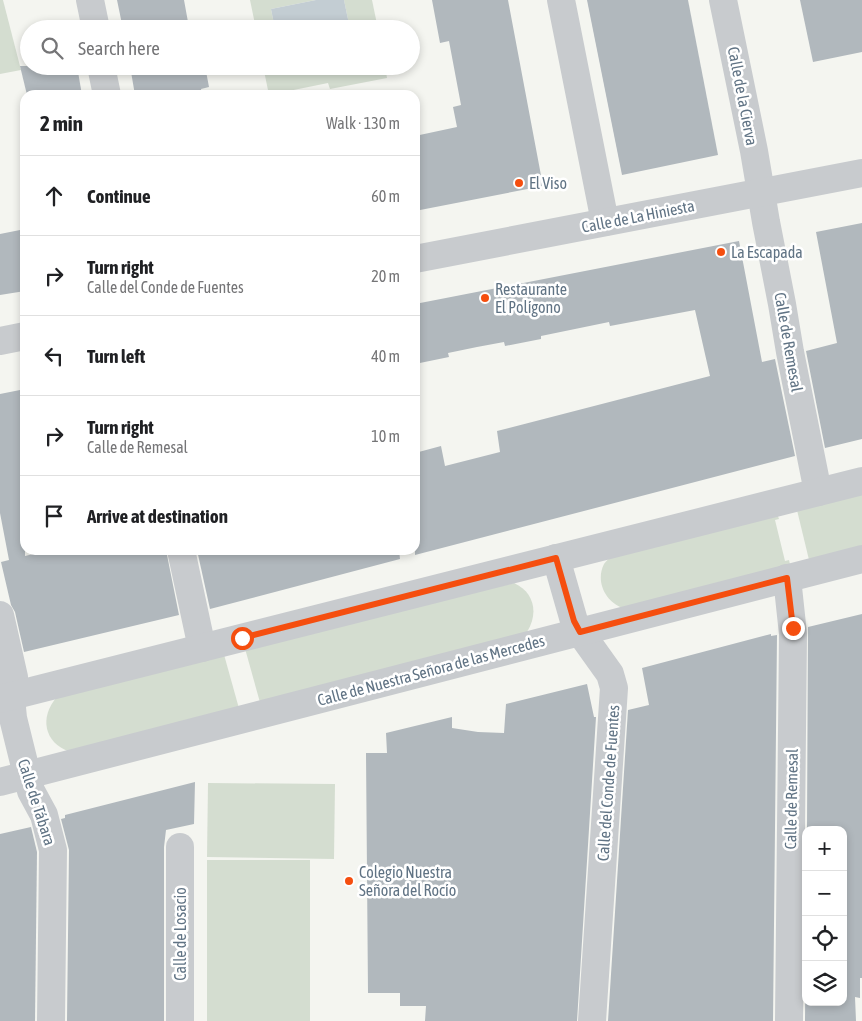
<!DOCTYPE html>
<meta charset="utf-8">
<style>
:root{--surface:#fff;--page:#f2f2f2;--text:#202124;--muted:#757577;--line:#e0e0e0}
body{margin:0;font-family:"Asap Condensed",sans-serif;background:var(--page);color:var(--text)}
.controls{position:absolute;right:15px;bottom:15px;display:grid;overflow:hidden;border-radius:10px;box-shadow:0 2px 8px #0003}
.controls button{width:45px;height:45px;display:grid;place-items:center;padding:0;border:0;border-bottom:1px solid var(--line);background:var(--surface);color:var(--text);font:25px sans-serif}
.stop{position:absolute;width:15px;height:15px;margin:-11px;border:4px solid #f54e0f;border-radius:50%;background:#fff}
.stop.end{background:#f54e0f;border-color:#fff;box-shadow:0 1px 5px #0008}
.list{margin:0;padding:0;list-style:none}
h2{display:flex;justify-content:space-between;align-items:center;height:65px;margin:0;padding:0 20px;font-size:21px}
h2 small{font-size:16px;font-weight:400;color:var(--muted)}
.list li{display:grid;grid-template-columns:32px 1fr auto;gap:15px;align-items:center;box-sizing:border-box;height:80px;padding:0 20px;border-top:1px solid var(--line)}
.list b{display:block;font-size:19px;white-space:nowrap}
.list p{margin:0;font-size:16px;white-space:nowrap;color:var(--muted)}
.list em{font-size:16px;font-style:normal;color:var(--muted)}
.icon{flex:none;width:28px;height:28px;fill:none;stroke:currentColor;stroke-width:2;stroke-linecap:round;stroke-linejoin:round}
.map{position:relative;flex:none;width:862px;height:1021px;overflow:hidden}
.search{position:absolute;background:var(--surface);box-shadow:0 2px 8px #0003;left:20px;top:20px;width:400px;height:55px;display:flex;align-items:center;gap:12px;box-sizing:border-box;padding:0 18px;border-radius:28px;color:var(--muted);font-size:19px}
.panel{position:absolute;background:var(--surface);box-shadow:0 2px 8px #0003;left:20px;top:90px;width:400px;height:465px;border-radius:15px}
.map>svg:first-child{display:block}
.green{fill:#d4ddd0}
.water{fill:#c3cdd3}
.building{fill:#b1b8bd}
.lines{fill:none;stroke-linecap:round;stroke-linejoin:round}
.minor{stroke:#c8cbce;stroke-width:28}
.tertiary{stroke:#c8cbce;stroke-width:28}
.route{stroke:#f54e0f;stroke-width:6}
.poi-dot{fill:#f54e0f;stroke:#fff;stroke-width:2}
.labels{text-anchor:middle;stroke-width:5;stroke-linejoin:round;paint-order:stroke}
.street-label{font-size:16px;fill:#607384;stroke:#fff}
.poi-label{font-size:16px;fill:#607384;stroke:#fff;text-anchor:start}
</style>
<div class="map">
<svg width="862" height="1021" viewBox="0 0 862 1021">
<rect width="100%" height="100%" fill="#f4f5f0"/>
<g class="green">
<path d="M 0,0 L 3,0 L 21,70 L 0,74 Z"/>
<path d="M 250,0 L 316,0 L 271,9 L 275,29 L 256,29 Z"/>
<path d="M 344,0 L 372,0 L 378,29 L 350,29 Z"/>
<path d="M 263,66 L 385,66 L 387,78 L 330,89 L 328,83 L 269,95 Z"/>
<path d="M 862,489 L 862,550 L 810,564 L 796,506 Z"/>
<path d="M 776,511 L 779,519 L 775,520 L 785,561 L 789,560 L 791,569 L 623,608 C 606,602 595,582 604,564 C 606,561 610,558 612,555 Z"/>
<path d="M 514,583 C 534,592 539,613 527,632 L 261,706 L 244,645 Z"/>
<path d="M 223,651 L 240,712 L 70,752 C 44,743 39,717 57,697 Z"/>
<path d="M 208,783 L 335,784 L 334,859 L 207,857 Z"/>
<rect x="207" y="860" width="103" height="161"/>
</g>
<path class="water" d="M 316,0 L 344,0 L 350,29 L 275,29 L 271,9 Z"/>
<g class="building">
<path d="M 117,0 L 184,0 L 188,22 L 197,21 L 198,29 L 123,29 Z"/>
<path d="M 432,0 L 508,0 L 543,186 L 415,211 L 415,136 L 457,127 L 453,107 L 461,105 L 449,41 L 440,43 Z"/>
<path d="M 587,0 L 688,0 L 718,155 L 622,175 Z"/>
<path d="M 800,0 L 862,0 L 862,52 L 813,62 Z"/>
<path d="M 20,66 L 77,66 L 82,95 L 27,95 Z"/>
<path d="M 130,66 L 205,66 L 209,87 L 201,89 L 202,95 L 135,95 Z"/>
<path d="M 862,223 L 862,439 L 825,448 L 806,351 L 837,343 L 816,232 Z"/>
<path d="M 25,229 L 25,291 L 0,295 L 0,234 Z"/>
<path d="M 739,241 L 762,362 L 775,359 L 795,456 L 415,555 L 415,453 L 441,446 L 445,466 L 500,452 L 497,431 L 710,376 L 695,310 L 610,326 L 609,322 L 541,336 L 541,339 L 505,346 L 504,342 L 477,347 L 448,353 L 449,357 L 415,364 L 415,304 Z"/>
<path d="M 25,389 L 25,556 L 50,550 L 166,550 L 179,615 L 24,652 L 15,612 L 11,605 L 1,562 L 9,560 L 0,513 L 0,394 Z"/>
<path d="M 197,550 L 399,550 L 400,559 L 210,609 Z"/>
<path d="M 862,614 L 862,978 L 860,978 L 860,998 L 855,997 L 856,1021 L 805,1021 L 806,912 L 806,1002 L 843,1002 L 843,830 L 807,830 L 808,627 Z"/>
<path d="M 771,634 L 771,636 L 777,635 L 773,1021 L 608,1021 L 628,710 L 649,705 L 642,668 Z"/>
<path d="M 587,684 L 594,717 L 596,717 L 577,1021 L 425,1021 L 426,1006 L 400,1006 L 400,993 L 368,993 L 366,753 L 387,753 L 386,733 L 452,717 L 452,728 L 478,732 L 504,733 L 506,704 Z"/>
<path d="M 195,782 L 194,824 L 166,830 L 164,847 L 164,1021 L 67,1021 L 69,850 L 61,819 L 65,818 L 65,815 Z"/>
<path d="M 31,827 L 37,852 L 35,1021 L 0,1021 L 0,834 Z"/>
</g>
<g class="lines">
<g class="minor">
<path d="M 90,0 L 96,29"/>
<path d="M 561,0 L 605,222"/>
<path d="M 723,0 L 754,151 L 766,222 L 782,304 L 790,352 L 818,492"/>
<path d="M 101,66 L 107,95"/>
<path d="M 181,550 L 202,648"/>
<path d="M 556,558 L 574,621 L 580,632 L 610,674 L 614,688 L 592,1021"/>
<path d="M 787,578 L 793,634 L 789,1021"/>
<path d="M 0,615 L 14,677 L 12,708 L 13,718 L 31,791 L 44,815 L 53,850 L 51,1021"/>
<path d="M 0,699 L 862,481"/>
<path d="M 0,782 L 862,559"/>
<path d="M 180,1021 L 180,847"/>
</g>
<g class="tertiary">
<path d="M 415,259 L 862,173"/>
<path d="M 0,341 L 25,336"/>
</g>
</g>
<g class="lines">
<path class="route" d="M 242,638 L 556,558 L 574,621 L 580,632 L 787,578 L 793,628"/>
</g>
<g class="poi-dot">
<circle cx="519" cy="183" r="5"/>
<circle cx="721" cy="252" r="5"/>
<circle cx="485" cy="298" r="5"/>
<circle cx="349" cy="881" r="5"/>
</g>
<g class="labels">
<g class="street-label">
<text transform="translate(743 96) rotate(79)" y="6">Calle de la Cierva</text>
<text transform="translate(638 216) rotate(-11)" y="6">Calle de La Hiniesta</text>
<text transform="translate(789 342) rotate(80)" y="6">Calle de Remesal</text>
<text transform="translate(431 670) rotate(-15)" y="6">Calle de Nuestra Señora de las Mercedes</text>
<text transform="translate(608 783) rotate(-86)" y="6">Calle del Conde de Fuentes</text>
<text transform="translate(791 799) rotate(-89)" y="6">Calle de Remesal</text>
<text transform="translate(37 802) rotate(72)" y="6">Calle de Tábara</text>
<text transform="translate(180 934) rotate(-90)" y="6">Calle de Losacio</text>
</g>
<g class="poi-label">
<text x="529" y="189">El Viso</text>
<text x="731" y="258">La Escapada</text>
<text x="495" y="295">Restaurante<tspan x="495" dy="18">El Polígono</tspan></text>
<text x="359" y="878">Colegio Nuestra<tspan x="359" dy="18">Señora del Rocío</tspan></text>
</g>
</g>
</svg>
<div class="controls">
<button>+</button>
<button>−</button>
<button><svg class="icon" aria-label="locate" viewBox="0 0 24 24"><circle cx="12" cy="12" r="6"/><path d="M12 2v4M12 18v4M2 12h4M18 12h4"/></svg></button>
<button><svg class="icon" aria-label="layers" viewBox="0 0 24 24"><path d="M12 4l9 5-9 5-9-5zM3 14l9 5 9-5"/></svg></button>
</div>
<div class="stop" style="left:242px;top:638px"></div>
<div class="stop end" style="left:793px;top:628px"></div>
<div class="search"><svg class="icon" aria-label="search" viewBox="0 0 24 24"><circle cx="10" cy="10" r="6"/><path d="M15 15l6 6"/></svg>Search here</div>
<section class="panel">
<h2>2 min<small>Walk · 130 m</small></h2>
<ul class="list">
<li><svg class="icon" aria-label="ahead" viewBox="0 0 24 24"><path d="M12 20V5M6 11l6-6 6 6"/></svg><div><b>Continue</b></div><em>60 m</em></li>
<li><svg class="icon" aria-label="right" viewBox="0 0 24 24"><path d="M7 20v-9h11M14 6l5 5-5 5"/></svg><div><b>Turn right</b><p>Calle del Conde de Fuentes</p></div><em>20 m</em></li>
<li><svg class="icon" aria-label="left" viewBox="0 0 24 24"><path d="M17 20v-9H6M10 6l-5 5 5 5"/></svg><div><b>Turn left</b></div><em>40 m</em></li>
<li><svg class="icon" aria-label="right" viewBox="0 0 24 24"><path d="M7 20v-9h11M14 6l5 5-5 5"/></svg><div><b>Turn right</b><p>Calle de Remesal</p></div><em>10 m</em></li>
<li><svg class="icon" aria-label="arrive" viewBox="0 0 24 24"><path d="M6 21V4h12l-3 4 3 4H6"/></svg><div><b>Arrive at destination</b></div></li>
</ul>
</section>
</div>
